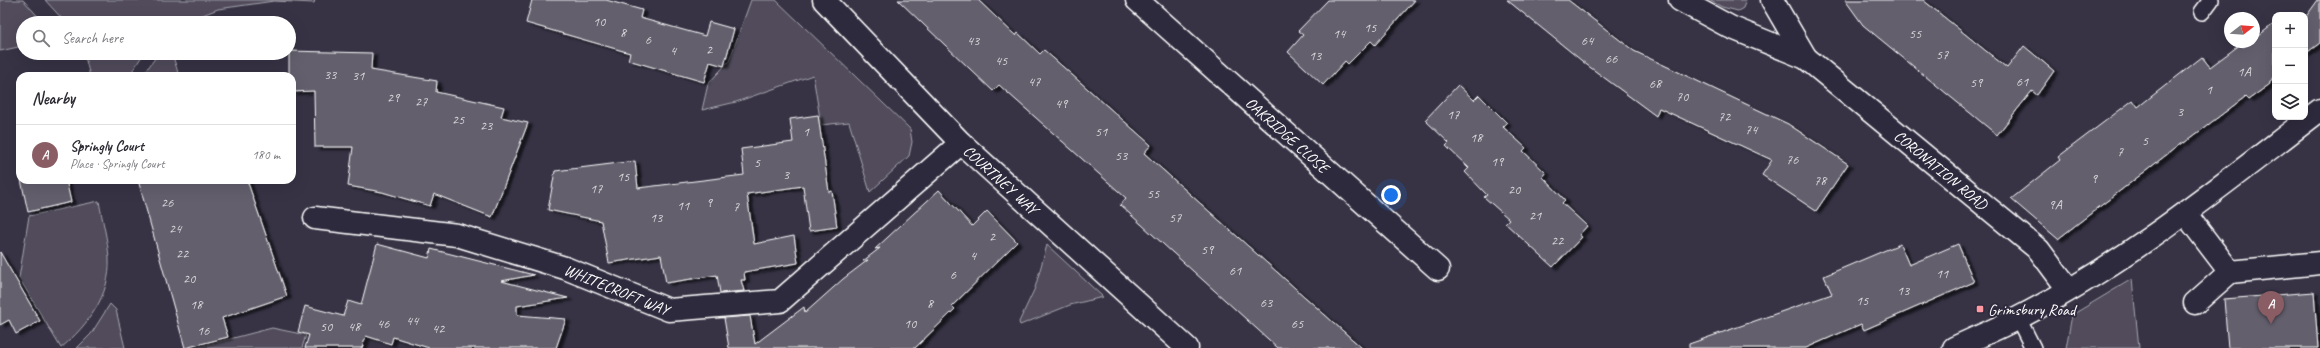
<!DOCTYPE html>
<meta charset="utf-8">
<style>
:root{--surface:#fff;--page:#f2f2f3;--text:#2b2b33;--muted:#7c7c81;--line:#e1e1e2;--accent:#8a5d65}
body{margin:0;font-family:Caveat,sans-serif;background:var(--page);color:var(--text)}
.controls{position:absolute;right:12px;top:12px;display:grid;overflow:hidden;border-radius:8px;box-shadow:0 4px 16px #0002}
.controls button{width:36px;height:36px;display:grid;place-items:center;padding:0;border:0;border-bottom:1px solid var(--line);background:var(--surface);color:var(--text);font:20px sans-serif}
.compass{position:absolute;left:2224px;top:12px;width:36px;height:36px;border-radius:50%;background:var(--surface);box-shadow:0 4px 16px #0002;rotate:73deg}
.you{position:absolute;left:1391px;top:195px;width:14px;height:14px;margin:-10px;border:3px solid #fff;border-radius:50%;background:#1a73e8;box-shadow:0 0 0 6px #1a73e833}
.badge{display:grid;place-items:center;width:26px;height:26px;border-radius:50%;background:var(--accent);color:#fff;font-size:13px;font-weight:700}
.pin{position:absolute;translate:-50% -33px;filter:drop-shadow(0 1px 2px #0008)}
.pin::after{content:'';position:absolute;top:21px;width:14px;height:12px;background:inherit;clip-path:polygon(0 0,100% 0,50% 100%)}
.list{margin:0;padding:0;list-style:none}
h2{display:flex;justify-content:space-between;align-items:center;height:52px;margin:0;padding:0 16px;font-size:17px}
h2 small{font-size:13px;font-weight:400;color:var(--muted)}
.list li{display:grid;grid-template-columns:26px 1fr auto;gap:12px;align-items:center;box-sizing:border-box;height:60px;padding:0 16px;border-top:1px solid var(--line)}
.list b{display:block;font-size:15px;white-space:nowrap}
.list p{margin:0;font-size:13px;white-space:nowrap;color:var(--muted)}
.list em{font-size:13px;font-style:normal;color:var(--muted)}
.icon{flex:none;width:22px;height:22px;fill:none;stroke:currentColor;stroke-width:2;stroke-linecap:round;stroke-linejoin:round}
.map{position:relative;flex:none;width:2320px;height:348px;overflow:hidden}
.search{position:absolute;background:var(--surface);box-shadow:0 4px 16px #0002;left:16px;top:16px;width:280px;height:44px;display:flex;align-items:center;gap:10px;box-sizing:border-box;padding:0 14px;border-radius:22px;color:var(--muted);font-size:15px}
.panel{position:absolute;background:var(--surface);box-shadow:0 4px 16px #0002;left:16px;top:72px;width:280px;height:112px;border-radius:12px}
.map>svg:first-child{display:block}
.green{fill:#514c5c;stroke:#a8a6ae}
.building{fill:#635f6d;stroke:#fff;filter:url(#shadow)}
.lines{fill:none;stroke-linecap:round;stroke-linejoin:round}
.service-casing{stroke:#fff;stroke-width:18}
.minor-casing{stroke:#fff;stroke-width:25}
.tertiary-casing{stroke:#fff;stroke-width:25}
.service{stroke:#2f2a3d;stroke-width:15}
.minor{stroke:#2f2a3d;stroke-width:22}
.tertiary{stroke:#2f2a3d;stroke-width:22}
.poi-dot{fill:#ff9aa2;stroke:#2f2a3d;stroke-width:1.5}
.labels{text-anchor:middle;stroke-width:4;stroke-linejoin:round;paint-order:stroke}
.number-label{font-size:14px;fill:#d8d7da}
.street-label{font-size:16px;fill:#fff;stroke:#2f2a3d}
.poi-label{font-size:16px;fill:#fff;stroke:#2f2a3d;text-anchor:start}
</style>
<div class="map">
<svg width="2320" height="348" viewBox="0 0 2320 348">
<defs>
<filter id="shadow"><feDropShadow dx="4.5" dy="2.5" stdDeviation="1" flood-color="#0009"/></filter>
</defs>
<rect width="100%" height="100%" fill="#373345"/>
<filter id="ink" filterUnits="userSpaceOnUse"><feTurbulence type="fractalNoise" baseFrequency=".025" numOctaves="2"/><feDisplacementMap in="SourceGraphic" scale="8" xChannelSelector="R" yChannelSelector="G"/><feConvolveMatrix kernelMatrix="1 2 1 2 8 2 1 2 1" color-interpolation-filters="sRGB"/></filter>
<g filter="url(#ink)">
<g class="green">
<path d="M 0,0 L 23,0 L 44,23 L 23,23 L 23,46 L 0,51 Z"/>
<path d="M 45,0 L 315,0 L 314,3 L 274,1 L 218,9 L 182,23 L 66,23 Z"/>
<path d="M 751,0 L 776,0 L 910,129 L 912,142 L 909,156 L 870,192 L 849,122 L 821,125 L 813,75 L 736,102 L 702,110 L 708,84 L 729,61 Z"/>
<path d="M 1709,0 L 1746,0 L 1743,8 L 1738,11 L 1722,7 Z"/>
<path d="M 84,53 L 144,53 L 129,76 L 90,76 Z"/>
<path d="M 159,53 L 172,53 L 179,76 L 142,76 Z"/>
<path d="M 99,201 C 102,220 108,240 109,259 C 111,295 87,326 61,348 L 19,278 L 29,216 Z"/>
<path d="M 1047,245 L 1103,297 L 1070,305 L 1020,325 L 1019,322 L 1035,288 Z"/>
<path d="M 2132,279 L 2139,348 L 2066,348 L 2072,315 Z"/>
<path d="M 110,304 L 116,310 L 125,348 L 77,348 L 91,334 Z"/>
<path d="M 272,328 L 306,335 L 302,348 L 195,348 Z"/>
</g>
<g class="building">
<path d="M 532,0 L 606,0 L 642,10 L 640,18 L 705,36 L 709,22 L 734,29 L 724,66 L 710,62 L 704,82 L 628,60 L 630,53 L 526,23 Z"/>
<path d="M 898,0 L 978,0 L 1016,36 L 1018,33 L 1040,54 L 1044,50 L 1151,145 L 1144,153 L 1362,348 L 1278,348 L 1120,205 L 1126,198 L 999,85 L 993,91 Z"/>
<path d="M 1328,0 L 1415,0 L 1375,45 L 1371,41 L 1348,64 L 1345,61 L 1323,85 L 1288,52 L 1303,35 L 1298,31 Z"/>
<path d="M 1507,0 L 1568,0 L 1634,51 L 1788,124 L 1848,164 L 1816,211 L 1762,175 L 1772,160 L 1659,108 L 1656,116 L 1587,65 Z"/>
<path d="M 1845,0 L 1923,0 L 2007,68 L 2024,46 L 2054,71 L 2037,95 L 2032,91 L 1997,135 L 1863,25 Z"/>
<path d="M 2318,0 L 2320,0 L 2320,43 L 2305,54 L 2305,18 Z"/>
<path d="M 2275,23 L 2275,77 L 2269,82 L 2270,84 L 2248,100 L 2245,97 L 2184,143 L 2183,142 L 2058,239 L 2011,199 L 2060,160 L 2058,157 L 2133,100 L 2138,107 L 2202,57 L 2210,67 L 2241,44 L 2243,47 L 2250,42 L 2254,42 L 2254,39 Z"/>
<path d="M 289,51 L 372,53 L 371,70 L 437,81 L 436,92 L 504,107 L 501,117 L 528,123 L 492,217 L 434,194 L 430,206 L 382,192 L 348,186 L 353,147 L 315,147 L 314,91 L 292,92 L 292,76 L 289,76 Z"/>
<path d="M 1458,85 L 1474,100 L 1479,95 L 1507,123 L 1503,127 L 1526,148 L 1523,151 L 1546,173 L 1543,177 L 1565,200 L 1562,203 L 1587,226 L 1579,235 L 1582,237 L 1553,267 L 1505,223 L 1509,219 L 1484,197 L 1487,195 L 1465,172 L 1469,168 L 1446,146 L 1449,143 L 1425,120 Z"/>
<path d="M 818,115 L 829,192 L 832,191 L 837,227 L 809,231 L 803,186 L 747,194 L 754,244 L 794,236 L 798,263 L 744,272 L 745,280 L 741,280 L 744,291 L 720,293 L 717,275 L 666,283 L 661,255 L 609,263 L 601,221 L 548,210 L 555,171 L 635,161 L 638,188 L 744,175 L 741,149 L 793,142 L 790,119 Z"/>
<path d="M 21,180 L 66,180 L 71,202 L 28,212 Z"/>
<path d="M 138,180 L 247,180 L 287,296 L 222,318 L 228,337 L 185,348 Z"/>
<path d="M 939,190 L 972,226 L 987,211 L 1017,242 L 952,306 L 955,309 L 915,348 L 729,348 L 724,318 L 750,316 L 755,344 L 804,307 L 805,313 L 843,279 L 868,260 L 863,261 L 880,248 L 875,249 Z"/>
<path d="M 377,244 L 429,258 L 431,249 L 534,275 L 501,281 L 568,298 L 517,306 L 517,315 L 566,319 L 556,348 L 429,348 L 393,337 L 391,344 L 366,336 L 362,348 L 305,348 L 309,335 L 298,332 L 305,306 L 343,316 L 348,301 L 361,305 Z"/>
<path d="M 1900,244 L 1909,265 L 1958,244 L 1974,282 L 1864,330 L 1861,324 L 1806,348 L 1689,348 L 1689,344 L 1832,294 L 1824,276 Z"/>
<path d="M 0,252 L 40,321 L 16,334 L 9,320 L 0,325 Z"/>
<path d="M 2314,292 L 2318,348 L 2228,348 L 2224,299 Z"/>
</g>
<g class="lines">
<defs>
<g id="service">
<path d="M 2202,12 L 2211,0"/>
<path d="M 2018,318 L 2033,348"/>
</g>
<g id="minor">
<path id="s1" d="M 824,0 L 961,143 L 1187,348"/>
<path id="s2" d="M 1137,0 L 1438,269"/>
<path id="s3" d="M 1680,0 L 1730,27 L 1806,58 L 2039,250 L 2068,289"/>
<path d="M 1772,0 L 1806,58"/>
<path d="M 2185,213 L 2230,272 L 2320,263"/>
<path id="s4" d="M 315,218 L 457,235 L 565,268 L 669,310 L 780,301 L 961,143"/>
<path d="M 2195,303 L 2230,272"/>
</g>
<path id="tertiary" d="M 1954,348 C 1975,338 1997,329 2018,318 C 2127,263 2223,184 2320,110"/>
</defs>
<use href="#service" class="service-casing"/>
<use href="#minor" class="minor-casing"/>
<use href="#tertiary" class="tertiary-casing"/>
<use href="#service" class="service"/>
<use href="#minor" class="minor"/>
<use href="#tertiary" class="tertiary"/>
</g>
</g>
<rect class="poi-dot" x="1976" y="305" width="8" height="8" rx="2"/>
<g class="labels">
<g class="number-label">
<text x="599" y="26">10</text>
<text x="1370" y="32">15</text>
<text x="623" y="37">8</text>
<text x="1339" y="38">14</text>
<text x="1915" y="38">55</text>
<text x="648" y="44">6</text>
<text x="973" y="45">43</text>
<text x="1587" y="45">64</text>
<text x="709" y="54">2</text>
<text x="673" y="55">4</text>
<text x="1942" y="59">57</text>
<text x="1315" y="60">13</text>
<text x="1611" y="63">66</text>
<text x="1001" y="65">45</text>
<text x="2244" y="76">1A</text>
<text x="330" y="79">33</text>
<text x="358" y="80">31</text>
<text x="1034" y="86">47</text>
<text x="2022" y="86">61</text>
<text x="1976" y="87">59</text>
<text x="1655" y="88">68</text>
<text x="2209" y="94">1</text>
<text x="1682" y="101">70</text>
<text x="393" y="102">29</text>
<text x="421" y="106">27</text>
<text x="1061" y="108">49</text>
<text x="2180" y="116">3</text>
<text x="1453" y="119">17</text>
<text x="1724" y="121">72</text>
<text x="458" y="124">25</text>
<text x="486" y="130">23</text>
<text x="1751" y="134">74</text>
<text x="806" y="136">1</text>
<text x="1101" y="136">51</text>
<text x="1476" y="142">18</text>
<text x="2145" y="145">5</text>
<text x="2120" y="156">7</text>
<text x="1121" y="160">53</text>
<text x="1792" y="164">76</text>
<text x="1497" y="166">19</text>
<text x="757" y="167">5</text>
<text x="786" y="179">3</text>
<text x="623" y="181">15</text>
<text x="2094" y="183">9</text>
<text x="1820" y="185">78</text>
<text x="596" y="193">17</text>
<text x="1514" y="194">20</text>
<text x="1153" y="198">55</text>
<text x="167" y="207">26</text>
<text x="709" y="207">9</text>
<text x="2055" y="209">9A</text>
<text x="683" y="210">11</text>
<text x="736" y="211">7</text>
<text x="1535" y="220">21</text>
<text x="656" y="222">13</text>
<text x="1175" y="222">57</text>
<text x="175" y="233">24</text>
<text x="992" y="241">2</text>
<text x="1557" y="245">22</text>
<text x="1207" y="254">59</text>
<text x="182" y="258">22</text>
<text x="973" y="260">4</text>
<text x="1235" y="275">61</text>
<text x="1942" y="278">11</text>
<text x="953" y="279">6</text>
<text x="189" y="283">20</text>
<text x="1903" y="295">13</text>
<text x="1862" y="305">15</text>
<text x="1266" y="307">63</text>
<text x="930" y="308">8</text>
<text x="196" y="309">18</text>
<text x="412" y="325">44</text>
<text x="383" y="328">46</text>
<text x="910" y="328">10</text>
<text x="1297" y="328">65</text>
<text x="326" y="331">50</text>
<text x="354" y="331">48</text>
<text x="438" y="333">42</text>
<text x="203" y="335">16</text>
</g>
<g class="street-label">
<text dy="6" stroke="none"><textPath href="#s2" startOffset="202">OAKRIDGE CLOSE</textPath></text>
<text dy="6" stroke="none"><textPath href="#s3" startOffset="314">CORONATION ROAD</textPath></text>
<text dy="6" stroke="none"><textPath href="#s1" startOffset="252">COURTNEY WAY</textPath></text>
<text dy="6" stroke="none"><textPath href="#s4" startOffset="312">WHITECROFT WAY</textPath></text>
</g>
<g class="poi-label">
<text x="1988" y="315">Grimsbury Road</text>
</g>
</g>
</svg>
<div class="controls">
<button>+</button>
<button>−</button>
<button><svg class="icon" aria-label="layers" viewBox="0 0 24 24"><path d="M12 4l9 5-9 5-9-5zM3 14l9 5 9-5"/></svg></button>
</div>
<svg class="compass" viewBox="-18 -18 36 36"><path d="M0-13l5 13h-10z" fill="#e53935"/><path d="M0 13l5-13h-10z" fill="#7c7c81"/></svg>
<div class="you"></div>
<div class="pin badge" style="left:2271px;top:324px">A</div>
<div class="search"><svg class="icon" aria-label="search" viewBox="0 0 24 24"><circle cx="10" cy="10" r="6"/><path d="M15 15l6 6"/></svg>Search here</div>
<section class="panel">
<h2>Nearby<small></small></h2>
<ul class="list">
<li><span class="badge">A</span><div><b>Springly Court</b><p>Place · Springly Court</p></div><em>180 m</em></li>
</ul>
</section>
</div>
